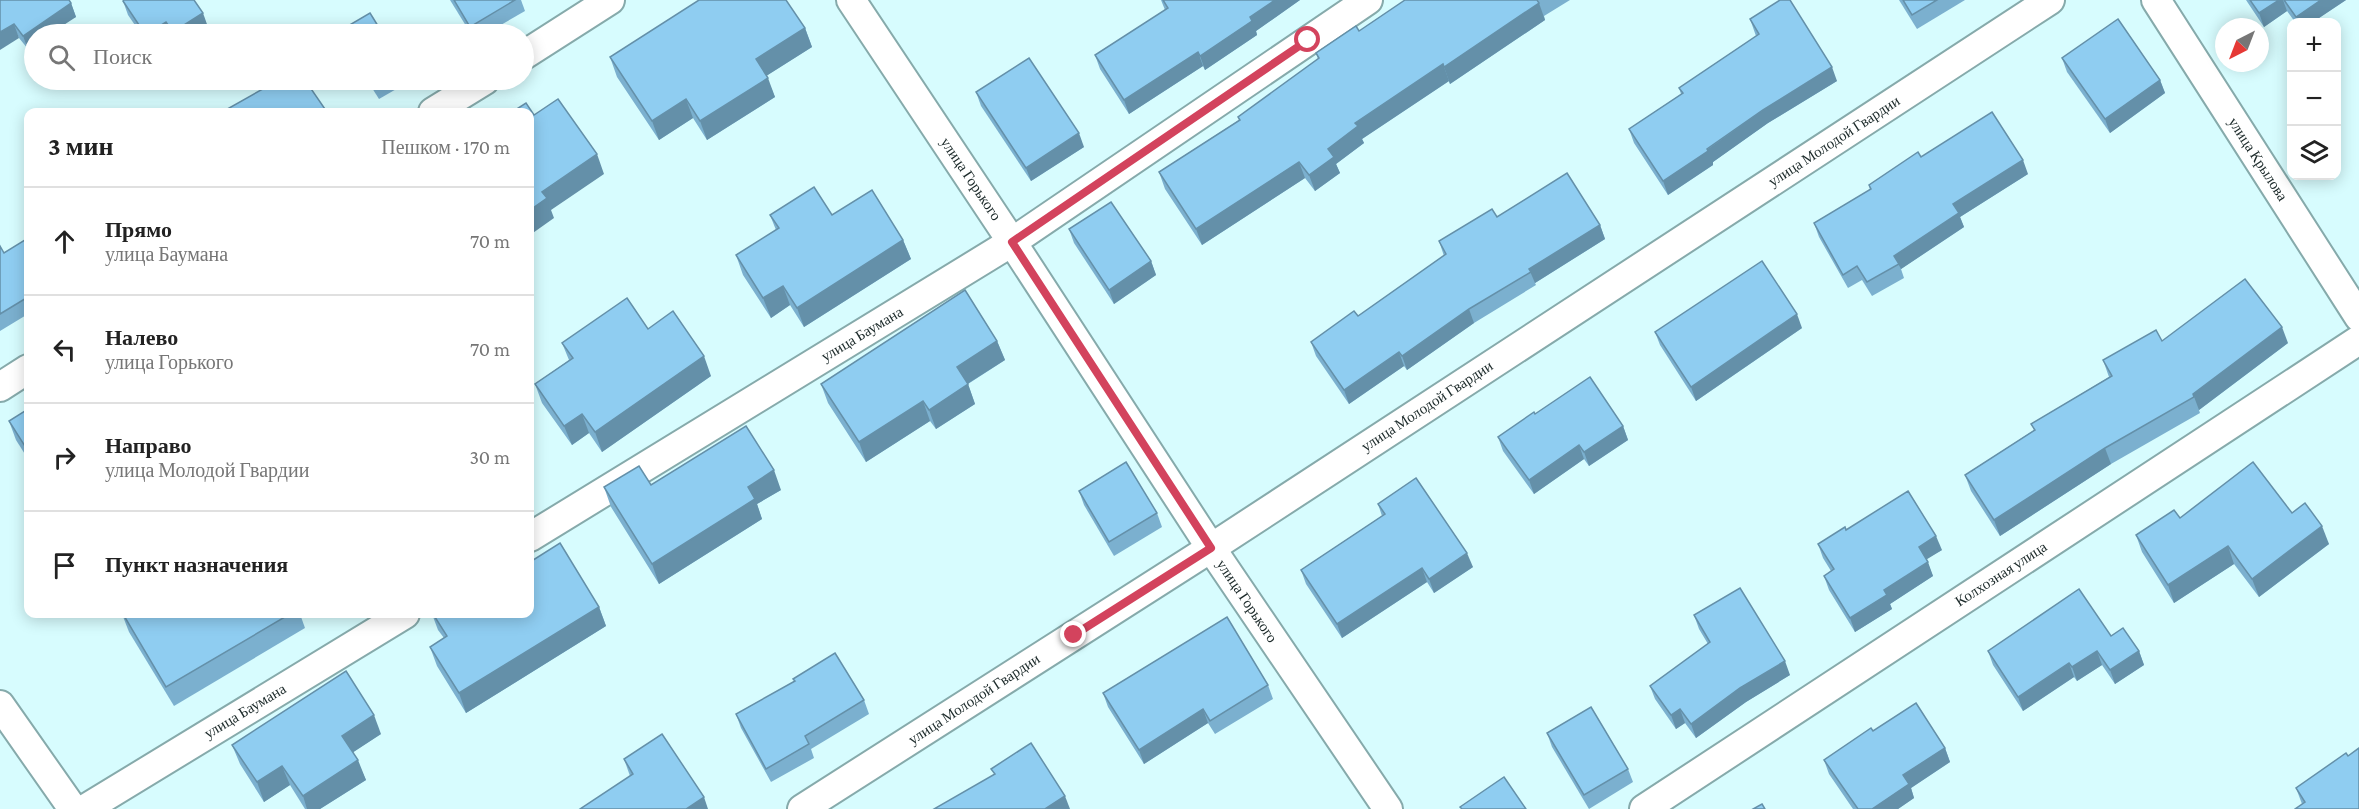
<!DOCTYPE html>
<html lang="ru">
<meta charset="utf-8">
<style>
:root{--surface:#fff;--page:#f6f6f6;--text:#222;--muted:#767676;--line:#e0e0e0}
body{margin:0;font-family:"Crimson Pro",serif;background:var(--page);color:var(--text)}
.controls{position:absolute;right:18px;top:18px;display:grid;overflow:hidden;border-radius:12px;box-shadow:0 3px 15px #0003}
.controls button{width:54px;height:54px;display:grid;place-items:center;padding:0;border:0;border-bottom:2px solid var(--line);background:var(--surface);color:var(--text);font:30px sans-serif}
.compass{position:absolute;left:2215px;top:18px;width:54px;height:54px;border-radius:50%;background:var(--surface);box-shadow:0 3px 15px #0003;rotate:222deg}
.stop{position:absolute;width:18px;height:18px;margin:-14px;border:4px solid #d3435d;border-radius:50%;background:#fff}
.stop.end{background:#d3435d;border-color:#fff;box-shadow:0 2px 6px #0008}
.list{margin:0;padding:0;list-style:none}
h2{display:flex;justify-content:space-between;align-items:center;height:78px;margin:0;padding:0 24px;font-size:26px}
h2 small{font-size:20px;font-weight:400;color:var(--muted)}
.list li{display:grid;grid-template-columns:39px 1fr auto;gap:18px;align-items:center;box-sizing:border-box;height:108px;padding:0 24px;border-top:2px solid var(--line)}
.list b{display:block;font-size:22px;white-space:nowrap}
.list p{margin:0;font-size:20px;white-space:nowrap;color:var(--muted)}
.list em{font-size:20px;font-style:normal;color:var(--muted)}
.icon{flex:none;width:33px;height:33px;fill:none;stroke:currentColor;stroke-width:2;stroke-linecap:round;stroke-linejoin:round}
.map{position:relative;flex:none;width:2359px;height:809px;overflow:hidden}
.search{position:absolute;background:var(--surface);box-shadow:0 3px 15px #0003;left:24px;top:24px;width:510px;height:66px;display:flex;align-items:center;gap:15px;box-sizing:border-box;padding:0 21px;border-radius:33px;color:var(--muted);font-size:22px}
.panel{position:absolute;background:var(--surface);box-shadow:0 3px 15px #0003;left:24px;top:108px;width:510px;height:510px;border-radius:12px}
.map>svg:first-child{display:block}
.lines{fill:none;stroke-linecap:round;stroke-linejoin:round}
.minor-casing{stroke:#86aaab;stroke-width:32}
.minor{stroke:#fff;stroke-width:28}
.wall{fill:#7bb0cf}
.shaded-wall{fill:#6490a9}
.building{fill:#8fcdf1;stroke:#6490a9;stroke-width:1.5}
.route{stroke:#d3435d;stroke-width:8}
.labels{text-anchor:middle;stroke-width:4.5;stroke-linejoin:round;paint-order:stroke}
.street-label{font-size:15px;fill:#1b2929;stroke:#fff}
</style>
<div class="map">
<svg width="2359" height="809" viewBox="0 0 2359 809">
<rect width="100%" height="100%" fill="#d7fcfe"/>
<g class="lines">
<defs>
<g id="minor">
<path d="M 851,0 L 1012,242 L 1211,548 L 1388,809"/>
<path d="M 2156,0 L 2359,317"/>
<path d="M 524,55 L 610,0"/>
<path d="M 433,112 L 485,80"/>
<path d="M 0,387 L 28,369"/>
<path d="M 530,537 L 1012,242 L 1368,0"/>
<path d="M 0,705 L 73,809"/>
<path d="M 85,809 L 405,614"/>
<path d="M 802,809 L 1211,548 L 2050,0"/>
<path d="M 1644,809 L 2359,340"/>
</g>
</defs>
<use href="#minor" class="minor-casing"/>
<use href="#minor" class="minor"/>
</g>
<g class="wall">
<path d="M 0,0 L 71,3 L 76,17 L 34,34 L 34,45 L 28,49 L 19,38 Z"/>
<path d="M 450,0 L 521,0 L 525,11 L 485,34 L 471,34 Z"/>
<path d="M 1161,0 L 1300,0 L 1256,31 L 1257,35 L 1205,70 L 1203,66 L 1129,114 L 1100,69 L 1095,55 L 1165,10 Z"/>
<path d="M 1405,0 L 1570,0 L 1544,16 L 1545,20 L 1450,84 L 1449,81 L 1362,139 L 1364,143 L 1336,164 L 1340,173 L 1315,191 L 1305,178 L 1202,245 L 1165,189 L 1159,172 L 1239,120 L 1238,117 L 1318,59 L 1316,53 L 1359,31 Z"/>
<path d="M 1899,0 L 1965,0 L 1917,29 Z"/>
<path d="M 2246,0 L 2346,0 L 2313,22 L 2295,22 L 2287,11 L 2264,27 Z"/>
<path d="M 123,1 L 208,27 L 196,34 L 141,34 L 128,15 Z"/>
<path d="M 1750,19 L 1837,81 L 1768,123 L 1713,162 L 1713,165 L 1668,195 L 1634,143 L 1629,129 L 1681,94 L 1679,88 L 1756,36 Z"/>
<path d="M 805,28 L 812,47 L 766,76 L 775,97 L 707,140 L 693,118 L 659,140 L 617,77 L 610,57 Z"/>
<path d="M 2062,58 L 2160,80 L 2165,93 L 2110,133 L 2067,72 Z"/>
<path d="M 367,80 L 412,80 L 379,99 Z"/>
<path d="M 976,92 L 1084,147 L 1031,181 L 981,106 Z"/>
<path d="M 1921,157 L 2028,174 L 1960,217 L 1964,227 L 1901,269 L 1904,278 L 1872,296 L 1862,280 L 1848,288 L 1819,237 L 1814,223 L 1870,190 L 1869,185 Z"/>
<path d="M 770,215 L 832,215 L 903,240 L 911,259 L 804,327 L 790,305 L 771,318 L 743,275 L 736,255 L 776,230 Z"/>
<path d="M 1497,217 L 1600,225 L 1605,239 L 1535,283 L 1536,285 L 1474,323 L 1407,370 L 1404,366 L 1349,404 L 1316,356 L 1311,342 L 1358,316 L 1444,256 L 1439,241 Z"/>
<path d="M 1069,229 L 1151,261 L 1156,275 L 1114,304 L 1074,243 Z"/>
<path d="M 28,238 L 28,314 L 0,331 L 0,246 L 4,253 Z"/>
<path d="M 1802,328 L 1696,401 L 1660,345 L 1655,332 Z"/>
<path d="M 648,329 L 711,376 L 602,452 L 589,433 L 572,445 L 542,403 L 535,384 L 569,360 L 562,343 Z"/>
<path d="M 997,341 L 1005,360 L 968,384 L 975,404 L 936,429 L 930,421 L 866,462 L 828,403 L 821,384 Z"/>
<path d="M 2162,341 L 2288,343 L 2199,410 L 2200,413 L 2111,464 L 2000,536 L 1971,491 L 1965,475 L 2034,430 L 2031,424 L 2109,377 L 2103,360 Z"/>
<path d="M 28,409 L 28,459 L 16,440 L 9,421 Z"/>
<path d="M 1535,414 L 1623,426 L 1628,440 L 1589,466 L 1584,459 L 1534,494 L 1503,451 L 1498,437 Z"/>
<path d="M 651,485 L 781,490 L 757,504 L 762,519 L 659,584 L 611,507 L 604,487 Z"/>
<path d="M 1079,491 L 1157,513 L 1162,527 L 1114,556 L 1084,505 Z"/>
<path d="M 1378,504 L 1473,567 L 1434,593 L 1427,582 L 1342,638 L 1306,584 L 1301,570 L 1382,516 Z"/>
<path d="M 2292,513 L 2329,544 L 2259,597 L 2234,564 L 2174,603 L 2142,552 L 2136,535 L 2180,518 Z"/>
<path d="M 1846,530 L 1942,550 L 1926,559 L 1933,576 L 1890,604 L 1892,609 L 1855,632 L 1829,590 L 1824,576 L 1831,571 L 1823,558 L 1818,544 Z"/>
<path d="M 599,607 L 606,626 L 466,713 L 437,666 L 430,647 L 444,638 L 438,630 L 432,614 L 530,614 Z"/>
<path d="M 122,614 L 300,614 L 305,628 L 174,706 L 129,632 Z"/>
<path d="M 1694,615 L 1790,675 L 1746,702 L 1696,738 L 1685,723 L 1676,729 L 1655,699 L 1650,686 L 1708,644 L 1699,629 Z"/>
<path d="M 2111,636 L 2139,651 L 2144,665 L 2115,684 L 2102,665 L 2077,681 L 2074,677 L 2023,711 L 1993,665 L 1988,651 Z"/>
<path d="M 1268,685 L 1273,699 L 1215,734 L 1208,723 L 1144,764 L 1108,707 L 1103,693 Z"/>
<path d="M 864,700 L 869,714 L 811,749 L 814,758 L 771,782 L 741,728 L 736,714 Z"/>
<path d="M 1873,731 L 1945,748 L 1950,762 L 1911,788 L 1914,798 L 1898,809 L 1853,809 L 1829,774 L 1824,760 Z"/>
<path d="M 1547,733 L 1628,769 L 1633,782 L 1589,809 L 1552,747 Z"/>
<path d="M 381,734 L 353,752 L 366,780 L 320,809 L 305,809 L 290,785 L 264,802 L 240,764 L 232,745 Z"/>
<path d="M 2348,756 L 2359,809 L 2302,804 L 2296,788 Z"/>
<path d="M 624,759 L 708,809 L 630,776 Z"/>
</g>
<g class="shaded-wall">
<path d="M 1275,0 L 1300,0 L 1256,31 L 1257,35 L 1205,70 L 1200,56 L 1250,17 Z"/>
<path d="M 2279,0 L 2283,0 L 2287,11 L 2264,27 L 2259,13 Z"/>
<path d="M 2321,0 L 2346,0 L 2313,22 L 2298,22 L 2296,17 Z"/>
<path d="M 71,3 L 76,17 L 50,34 L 34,34 L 34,45 L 28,49 L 23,36 Z"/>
<path d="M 1539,3 L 1545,20 L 1450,84 L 1444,67 Z"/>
<path d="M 203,13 L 208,27 L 196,34 L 174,34 L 173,32 Z"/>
<path d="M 166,22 L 171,34 L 147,34 Z"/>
<path d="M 14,24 L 19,38 L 0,50 L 0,32 Z"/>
<path d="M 805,28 L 812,47 L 763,78 L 756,59 Z"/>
<path d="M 1198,52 L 1203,66 L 1129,114 L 1124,100 Z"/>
<path d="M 1443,64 L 1449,81 L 1362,139 L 1364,143 L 1336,164 L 1340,173 L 1315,191 L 1309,175 L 1328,149 L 1355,123 Z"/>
<path d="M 1832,67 L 1837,81 L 1768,123 L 1713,162 L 1713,165 L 1668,195 L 1663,181 L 1763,110 Z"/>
<path d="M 768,78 L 775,97 L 707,140 L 700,121 Z"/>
<path d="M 2160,80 L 2165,93 L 2110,133 L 2105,119 Z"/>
<path d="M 686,99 L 693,118 L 659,140 L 652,121 Z"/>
<path d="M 1079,133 L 1084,147 L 1031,181 L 1026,168 Z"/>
<path d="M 597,154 L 604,174 L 551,210 L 554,218 L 530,235 L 530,210 L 542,192 Z"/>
<path d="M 2023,160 L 2028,174 L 1960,217 L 1964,227 L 1901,269 L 1894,256 L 1953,204 Z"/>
<path d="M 1299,162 L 1305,178 L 1202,245 L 1196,229 Z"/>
<path d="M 1600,225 L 1605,239 L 1535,283 L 1529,269 Z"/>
<path d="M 903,240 L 911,259 L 804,327 L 797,308 Z"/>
<path d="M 1151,261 L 1156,275 L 1114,304 L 1109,290 Z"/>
<path d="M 783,286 L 790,305 L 771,318 L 763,298 Z"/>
<path d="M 1469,309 L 1474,323 L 1407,370 L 1402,356 Z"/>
<path d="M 1797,314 L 1802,328 L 1696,401 L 1691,387 Z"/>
<path d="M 2282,327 L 2288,343 L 2199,410 L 2193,394 Z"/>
<path d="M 997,341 L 1005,360 L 964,386 L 957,367 Z"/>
<path d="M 1399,352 L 1404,366 L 1349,404 L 1344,390 Z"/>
<path d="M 704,356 L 711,376 L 602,452 L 595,432 Z"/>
<path d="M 968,384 L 975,404 L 936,429 L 929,410 Z"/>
<path d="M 923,401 L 930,421 L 866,462 L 859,442 Z"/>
<path d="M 582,414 L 589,433 L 572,445 L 564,426 Z"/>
<path d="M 1623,426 L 1628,440 L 1589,466 L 1584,452 Z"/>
<path d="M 1579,445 L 1584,459 L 1534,494 L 1529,480 Z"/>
<path d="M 2105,448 L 2111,464 L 2000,536 L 1994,520 Z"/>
<path d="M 774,470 L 781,490 L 757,504 L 762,519 L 659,584 L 652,564 L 748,487 Z"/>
<path d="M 2322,526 L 2329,544 L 2259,597 L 2252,579 Z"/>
<path d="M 1936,536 L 1942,550 L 1924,561 L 1919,547 Z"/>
<path d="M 2228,546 L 2234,564 L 2174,603 L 2168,585 Z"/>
<path d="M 1467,553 L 1473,567 L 1434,593 L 1429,579 Z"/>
<path d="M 1928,562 L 1933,576 L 1890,604 L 1892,609 L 1855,632 L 1850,618 L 1884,590 Z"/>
<path d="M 1422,568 L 1427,582 L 1342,638 L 1337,624 Z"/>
<path d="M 599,607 L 606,626 L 466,713 L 459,693 Z"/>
<path d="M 2097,651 L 2102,665 L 2077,681 L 2072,667 Z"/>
<path d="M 2139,651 L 2144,665 L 2115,684 L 2110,670 Z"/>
<path d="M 1785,661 L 1790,675 L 1746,702 L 1696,738 L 1691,724 L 1740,688 Z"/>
<path d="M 2069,663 L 2074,677 L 2023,711 L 2018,697 Z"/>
<path d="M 1203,709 L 1208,723 L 1144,764 L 1139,750 Z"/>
<path d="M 1680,709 L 1685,723 L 1676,729 L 1671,715 Z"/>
<path d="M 374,715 L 381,734 L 349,755 L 342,736 Z"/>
<path d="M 1945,748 L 1950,762 L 1911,788 L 1914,798 L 1898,809 L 1872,809 L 1903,775 Z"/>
<path d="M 358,760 L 366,780 L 320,809 L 307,809 L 303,796 Z"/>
<path d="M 282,766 L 290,785 L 264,802 L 257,782 Z"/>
<path d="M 1065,796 L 1070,809 L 1045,809 Z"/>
<path d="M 704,797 L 708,809 L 686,809 Z"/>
</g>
<g class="building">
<path d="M 0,0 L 69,0 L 71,3 L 23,36 L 14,24 L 0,32 Z"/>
<path d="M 124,0 L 194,0 L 203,13 L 173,32 L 166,22 L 147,34 L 145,34 L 123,1 Z"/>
<path d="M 454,0 L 515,0 L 470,27 Z"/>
<path d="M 699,0 L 786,0 L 805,28 L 756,59 L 768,78 L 700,121 L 686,99 L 652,121 L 610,57 Z"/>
<path d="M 1163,0 L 1275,0 L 1250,17 L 1252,21 L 1200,56 L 1198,52 L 1124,100 L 1095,55 L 1168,8 Z"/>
<path d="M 1405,0 L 1537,0 L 1539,3 L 1444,67 L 1443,64 L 1355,123 L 1358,126 L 1328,149 L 1334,157 L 1309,175 L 1299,162 L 1196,229 L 1159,172 L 1240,120 L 1238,117 L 1319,58 L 1316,53 L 1356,26 L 1359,31 Z"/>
<path d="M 1780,0 L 1790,0 L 1832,67 L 1763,110 L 1707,149 L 1708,151 L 1663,181 L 1629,129 L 1683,93 L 1679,88 L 1759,34 L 1750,19 Z"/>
<path d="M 1903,0 L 1937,0 L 1912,15 Z"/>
<path d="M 2250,0 L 2279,0 L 2259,13 Z"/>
<path d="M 2284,0 L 2321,0 L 2296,17 Z"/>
<path d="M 370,13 L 383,34 L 343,34 L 341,30 Z"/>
<path d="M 2118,19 L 2160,80 L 2105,119 L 2062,58 Z"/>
<path d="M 401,30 L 404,34 L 393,34 Z"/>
<path d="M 1029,58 L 1079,133 L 1026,168 L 976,92 Z"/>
<path d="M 292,80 L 305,80 L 327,112 L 222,112 L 277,81 L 281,87 Z"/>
<path d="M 370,80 L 384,80 L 374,85 Z"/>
<path d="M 558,99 L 597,154 L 542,192 L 547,198 L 530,210 L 530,112 L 512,112 L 526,103 L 534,115 Z"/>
<path d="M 1992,112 L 2023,160 L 1953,204 L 1959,213 L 1894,256 L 1899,264 L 1867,282 L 1857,266 L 1843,275 L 1814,223 L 1871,189 L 1869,185 L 1918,152 L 1921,157 Z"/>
<path d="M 1567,173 L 1600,225 L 1529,269 L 1531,272 L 1469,309 L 1402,356 L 1399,352 L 1344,390 L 1311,342 L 1354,311 L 1358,316 L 1446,254 L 1439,241 L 1492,209 L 1497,217 Z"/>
<path d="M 814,187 L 832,215 L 872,190 L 903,240 L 797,308 L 783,286 L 763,298 L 736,255 L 779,228 L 770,215 Z"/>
<path d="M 1111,202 L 1151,261 L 1109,290 L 1069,229 Z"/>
<path d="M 28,238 L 28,297 L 0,314 L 0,246 L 4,253 Z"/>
<path d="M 1762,261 L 1797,314 L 1691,387 L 1655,332 Z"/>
<path d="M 2245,279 L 2282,327 L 2193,394 L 2194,397 L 2105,448 L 1994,520 L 1965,475 L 2035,430 L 2031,424 L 2112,376 L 2103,360 L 2156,330 L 2162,341 Z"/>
<path d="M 965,290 L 997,341 L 957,367 L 968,384 L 929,410 L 923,401 L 859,442 L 821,384 Z"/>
<path d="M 627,298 L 648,329 L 673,311 L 704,356 L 595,432 L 582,414 L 564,426 L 535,384 L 573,358 L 562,343 Z"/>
<path d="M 1590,377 L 1623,426 L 1584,452 L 1579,445 L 1529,480 L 1498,437 L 1534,412 L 1535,414 Z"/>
<path d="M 28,409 L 28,451 L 9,421 Z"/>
<path d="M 746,426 L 774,470 L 748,487 L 755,499 L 652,564 L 604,487 L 639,466 L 651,485 Z"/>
<path d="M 1126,462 L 1157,513 L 1109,542 L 1079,491 Z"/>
<path d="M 2253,462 L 2292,513 L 2305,503 L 2322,526 L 2252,579 L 2228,546 L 2168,585 L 2136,535 L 2174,510 L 2180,518 Z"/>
<path d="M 1416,478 L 1467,553 L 1429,579 L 1422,568 L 1337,624 L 1301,570 L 1385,514 L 1378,504 Z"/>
<path d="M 1908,491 L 1936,536 L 1919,547 L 1928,562 L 1884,590 L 1887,595 L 1850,618 L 1824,576 L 1834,569 L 1818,544 L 1845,527 L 1846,530 Z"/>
<path d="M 560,543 L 599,607 L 459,693 L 430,647 L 447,636 L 433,614 L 530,614 L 530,562 Z"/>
<path d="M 1740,588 L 1785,661 L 1740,688 L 1691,724 L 1680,709 L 1671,715 L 1650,686 L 1710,642 L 1694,615 Z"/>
<path d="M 2079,589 L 2111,636 L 2123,628 L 2139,651 L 2110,670 L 2097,651 L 2072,667 L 2069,663 L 2018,697 L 1988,651 Z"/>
<path d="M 123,614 L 290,614 L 166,687 Z"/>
<path d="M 1227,617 L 1268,685 L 1210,721 L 1203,709 L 1139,750 L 1103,693 Z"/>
<path d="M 835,653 L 864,700 L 805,736 L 809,744 L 766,769 L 736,714 L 795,681 L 793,679 Z"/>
<path d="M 346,671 L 374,715 L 342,736 L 358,760 L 303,796 L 282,766 L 257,782 L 232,745 Z"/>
<path d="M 1916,703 L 1945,748 L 1903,775 L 1909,784 L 1872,809 L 1858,809 L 1824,760 L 1871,728 L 1873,731 Z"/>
<path d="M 1591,707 L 1628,769 L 1584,795 L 1547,733 Z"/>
<path d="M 662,734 L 704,797 L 686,809 L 580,809 L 633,774 L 624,759 Z"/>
<path d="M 1031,743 L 1065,796 L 1045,809 L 934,809 L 995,774 L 991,769 Z"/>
<path d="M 2359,748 L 2359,809 L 2295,809 L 2305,802 L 2296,788 L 2346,753 L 2348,756 Z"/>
<path d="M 1504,777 L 1526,809 L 1462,809 L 1460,807 Z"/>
<path d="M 1762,804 L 1765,809 L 1753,809 Z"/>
</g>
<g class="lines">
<path class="route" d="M 1074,635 L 1211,548 L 1012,242 L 1308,40"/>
</g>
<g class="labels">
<g class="street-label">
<text transform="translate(1834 141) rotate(-33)" y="5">улица Молодой Гвардии</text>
<text transform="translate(2258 159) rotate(57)" y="5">улица Крылова</text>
<text transform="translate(971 179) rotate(56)" y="5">улица Горького</text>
<text transform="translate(862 334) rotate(-31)" y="5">улица Баумана</text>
<text transform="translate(1427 406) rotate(-33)" y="5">улица Молодой Гвардии</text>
<text transform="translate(2001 574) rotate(-33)" y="5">Колхозная улица</text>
<text transform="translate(1247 601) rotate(56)" y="5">улица Горького</text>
<text transform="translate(974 699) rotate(-33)" y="5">улица Молодой Гвардии</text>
<text transform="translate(245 711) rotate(-31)" y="5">улица Баумана</text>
</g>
</g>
</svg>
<div class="controls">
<button>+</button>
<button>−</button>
<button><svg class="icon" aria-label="layers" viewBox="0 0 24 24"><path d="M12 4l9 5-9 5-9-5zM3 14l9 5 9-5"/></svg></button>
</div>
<svg class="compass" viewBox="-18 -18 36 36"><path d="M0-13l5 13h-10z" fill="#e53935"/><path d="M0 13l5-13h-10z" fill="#767676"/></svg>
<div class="stop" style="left:1308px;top:40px"></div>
<div class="stop end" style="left:1074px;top:635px"></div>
<div class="search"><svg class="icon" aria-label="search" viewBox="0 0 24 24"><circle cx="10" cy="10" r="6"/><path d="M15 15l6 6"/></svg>Поиск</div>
<section class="panel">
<h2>3 мин<small>Пешком · 170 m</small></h2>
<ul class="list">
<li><svg class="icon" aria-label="ahead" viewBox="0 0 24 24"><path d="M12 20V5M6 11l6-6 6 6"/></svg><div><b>Прямо</b><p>улица Баумана</p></div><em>70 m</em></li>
<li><svg class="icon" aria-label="left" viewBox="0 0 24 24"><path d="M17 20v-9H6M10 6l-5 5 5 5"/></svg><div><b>Налево</b><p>улица Горького</p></div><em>70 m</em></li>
<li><svg class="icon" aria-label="right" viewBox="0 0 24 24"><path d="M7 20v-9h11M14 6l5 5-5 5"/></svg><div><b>Направо</b><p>улица Молодой Гвардии</p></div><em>30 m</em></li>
<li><svg class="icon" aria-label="arrive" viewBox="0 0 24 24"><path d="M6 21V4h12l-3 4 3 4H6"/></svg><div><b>Пункт назначения</b></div></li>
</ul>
</section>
</div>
